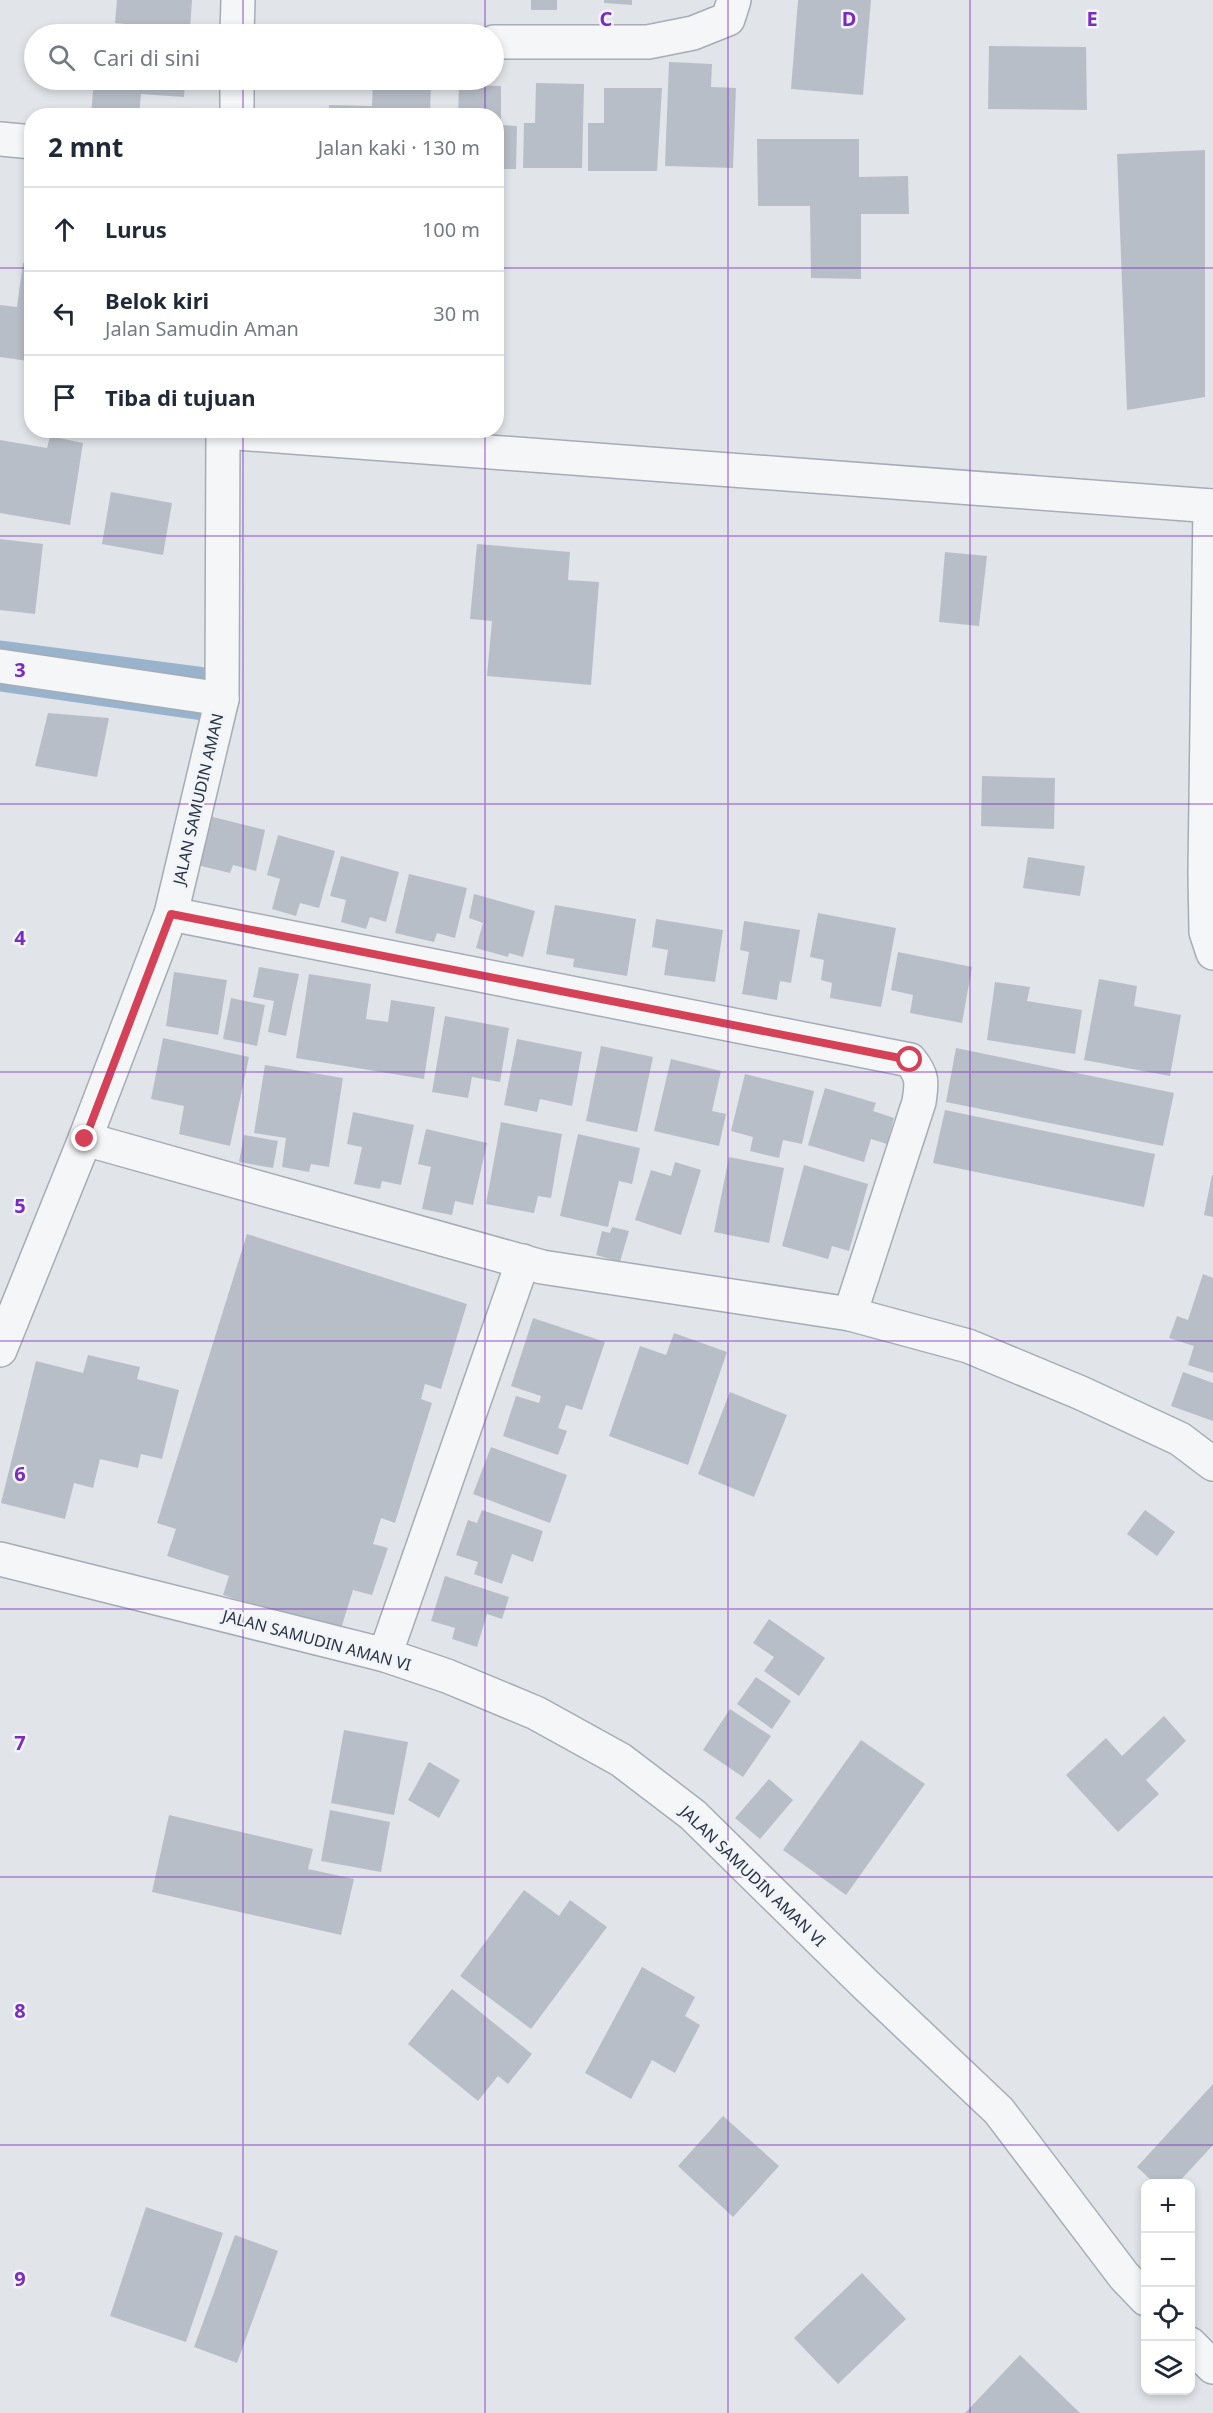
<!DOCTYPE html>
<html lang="id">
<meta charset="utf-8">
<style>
:root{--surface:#fff;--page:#f2f2f3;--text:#1f2937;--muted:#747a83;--line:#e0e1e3}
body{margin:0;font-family:"Noto Sans",sans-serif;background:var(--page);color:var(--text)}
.controls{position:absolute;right:18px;bottom:18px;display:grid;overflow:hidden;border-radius:12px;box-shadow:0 3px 9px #0003}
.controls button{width:54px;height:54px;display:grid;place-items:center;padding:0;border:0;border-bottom:2px solid var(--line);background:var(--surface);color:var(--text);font:30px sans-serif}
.stop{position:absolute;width:18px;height:18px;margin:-14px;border:4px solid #d54157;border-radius:50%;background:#fff}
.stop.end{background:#d54157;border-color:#fff;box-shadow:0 2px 6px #0008}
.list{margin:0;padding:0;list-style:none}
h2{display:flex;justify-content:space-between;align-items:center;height:78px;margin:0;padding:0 24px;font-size:26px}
h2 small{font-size:20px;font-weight:400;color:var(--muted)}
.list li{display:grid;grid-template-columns:39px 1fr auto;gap:18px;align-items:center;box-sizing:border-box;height:84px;padding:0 24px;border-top:2px solid var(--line)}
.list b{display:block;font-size:22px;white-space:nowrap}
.list p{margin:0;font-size:20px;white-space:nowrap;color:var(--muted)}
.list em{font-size:20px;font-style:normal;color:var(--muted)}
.icon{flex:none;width:33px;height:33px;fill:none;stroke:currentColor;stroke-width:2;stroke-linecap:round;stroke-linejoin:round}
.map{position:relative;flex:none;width:1213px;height:2413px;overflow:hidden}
.search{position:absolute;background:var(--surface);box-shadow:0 3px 9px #0003;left:24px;top:24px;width:480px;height:66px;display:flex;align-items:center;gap:15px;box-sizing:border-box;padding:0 21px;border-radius:33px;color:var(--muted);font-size:22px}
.panel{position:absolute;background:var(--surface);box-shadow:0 3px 9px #0003;left:24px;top:108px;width:480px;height:330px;border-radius:24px}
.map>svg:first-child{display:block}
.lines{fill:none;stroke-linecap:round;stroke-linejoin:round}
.stream{stroke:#9ab3cc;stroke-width:15}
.building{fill:#b8bec8}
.minor-casing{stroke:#a6acb5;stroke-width:36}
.minor{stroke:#f4f6f8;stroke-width:33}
.route{stroke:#d54157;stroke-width:8}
.grid{fill:none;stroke:#7b2cbf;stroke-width:1.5;stroke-opacity:0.55}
.labels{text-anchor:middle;stroke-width:5;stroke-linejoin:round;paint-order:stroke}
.street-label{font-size:16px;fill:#283243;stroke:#f1f4f8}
.grid-label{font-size:20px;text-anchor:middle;font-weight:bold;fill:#7b2cbf;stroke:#f1f4f8;stroke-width:5;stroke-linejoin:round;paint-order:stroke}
</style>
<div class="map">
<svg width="1213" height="2413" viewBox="0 0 1213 2413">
<rect width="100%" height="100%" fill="#e1e5ea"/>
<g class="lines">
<g class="stream">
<path d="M 0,648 L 205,675"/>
<path d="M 0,684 L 203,713"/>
</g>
</g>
<g class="building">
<path d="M 117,0 L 192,0 L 190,30 L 115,23 Z"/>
<rect x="531" y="0" width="26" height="10"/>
<path d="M 604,0 L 632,0 L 632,5 L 604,3 Z"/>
<path d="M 798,0 L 871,0 L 863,95 L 791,89 Z"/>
<path d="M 989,46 L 1086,47 L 1087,110 L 988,109 Z"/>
<path d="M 669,62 L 712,64 L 711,87 L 736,88 L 733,168 L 665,166 Z"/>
<path d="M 94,80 L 185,80 L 184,97 L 141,94 L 139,116 L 91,115 Z"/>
<path d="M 373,80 L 431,80 L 430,116 L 329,116 L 329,105 L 372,106 Z"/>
<path d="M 536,83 L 584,84 L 582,168 L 523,168 L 524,123 L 535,123 Z"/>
<path d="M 459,85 L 501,86 L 501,125 L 517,126 L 516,169 L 496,169 L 496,116 L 458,116 Z"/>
<path d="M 604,88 L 662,88 L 657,171 L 588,171 L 588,123 L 604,123 Z"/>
<path d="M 757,139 L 859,139 L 859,177 L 908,176 L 909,214 L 861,214 L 861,279 L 811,278 L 810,206 L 758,206 Z"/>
<path d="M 1205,150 L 1205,397 L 1127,410 L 1117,154 Z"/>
<path d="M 23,263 L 32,265 L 32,342 L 28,361 L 0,357 L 0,305 L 17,307 Z"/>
<path d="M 50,436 L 83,443 L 70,525 L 0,513 L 0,440 L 47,448 Z"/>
<path d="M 111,492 L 172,503 L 163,555 L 102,544 Z"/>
<path d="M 0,539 L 43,544 L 35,614 L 0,610 Z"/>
<path d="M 477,544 L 570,552 L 568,580 L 599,582 L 591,685 L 487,676 L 492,621 L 470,619 Z"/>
<path d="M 945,552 L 987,556 L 979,626 L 939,622 Z"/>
<path d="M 48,713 L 109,718 L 97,777 L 35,766 Z"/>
<path d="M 982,776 L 1055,778 L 1054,829 L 981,826 Z"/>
<path d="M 209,816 L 265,830 L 256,871 L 233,865 L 230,873 L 197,865 Z"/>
<path d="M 278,835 L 335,851 L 319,908 L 300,903 L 296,916 L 272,909 L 280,879 L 267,875 Z"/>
<path d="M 341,856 L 399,872 L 386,922 L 370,917 L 366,929 L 341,922 L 346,900 L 330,896 Z"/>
<path d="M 1028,857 L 1085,866 L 1080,896 L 1023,888 Z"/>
<path d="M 409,874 L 467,888 L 455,938 L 437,933 L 434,942 L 395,933 Z"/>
<path d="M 474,894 L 535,911 L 523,957 L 509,953 L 508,957 L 476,948 L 483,923 L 469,918 Z"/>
<path d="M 555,905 L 636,919 L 627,976 L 573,967 L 574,959 L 546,954 Z"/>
<path d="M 818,913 L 896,928 L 881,1007 L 830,998 L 832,983 L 821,980 L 824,960 L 810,957 Z"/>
<path d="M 656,919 L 723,930 L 715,982 L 664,975 L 668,950 L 652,947 Z"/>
<path d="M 744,921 L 800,930 L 791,983 L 780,981 L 777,1000 L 742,994 L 749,952 L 740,950 Z"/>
<path d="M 898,952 L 972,967 L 962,1023 L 910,1013 L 913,995 L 891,990 Z"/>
<path d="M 259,967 L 299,974 L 286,1036 L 268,1032 L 274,1001 L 253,997 Z"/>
<path d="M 174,972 L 227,980 L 218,1035 L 166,1026 Z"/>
<path d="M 309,974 L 371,984 L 366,1019 L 388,1022 L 391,1000 L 435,1007 L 424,1079 L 296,1058 Z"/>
<path d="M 1099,979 L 1137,986 L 1134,1006 L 1181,1015 L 1170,1076 L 1084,1060 Z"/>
<path d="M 995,982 L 1030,987 L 1027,1001 L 1082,1010 L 1075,1054 L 987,1040 Z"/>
<path d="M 231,998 L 265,1005 L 257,1046 L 223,1039 Z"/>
<path d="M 445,1016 L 509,1028 L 500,1082 L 472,1077 L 468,1098 L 432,1092 Z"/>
<path d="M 163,1038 L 249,1057 L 230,1146 L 179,1134 L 184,1106 L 151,1099 Z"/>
<path d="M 517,1039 L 582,1052 L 572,1106 L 540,1099 L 537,1112 L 504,1105 Z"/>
<path d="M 601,1046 L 653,1057 L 637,1132 L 586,1121 Z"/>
<path d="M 956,1048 L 1174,1093 L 1163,1146 L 946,1102 Z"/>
<path d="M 671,1059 L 721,1071 L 712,1111 L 726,1114 L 719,1146 L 654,1131 Z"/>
<path d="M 265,1065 L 343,1078 L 329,1167 L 311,1164 L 309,1172 L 282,1167 L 286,1138 L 254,1133 Z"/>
<path d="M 745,1074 L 814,1091 L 802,1144 L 783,1140 L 779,1158 L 750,1151 L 753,1137 L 731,1131 Z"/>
<path d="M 825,1088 L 876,1103 L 873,1111 L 894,1118 L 887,1144 L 871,1139 L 864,1162 L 808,1145 Z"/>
<path d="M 945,1110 L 1155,1154 L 1144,1207 L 933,1163 Z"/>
<path d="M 353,1112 L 414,1125 L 401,1185 L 382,1181 L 380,1189 L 354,1184 L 362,1147 L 347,1144 Z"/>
<path d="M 501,1122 L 562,1134 L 551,1198 L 538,1196 L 534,1213 L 486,1204 Z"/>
<path d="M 426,1129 L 487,1143 L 473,1205 L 455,1201 L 452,1215 L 422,1209 L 431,1167 L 418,1164 Z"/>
<path d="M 578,1134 L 640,1148 L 632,1184 L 619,1181 L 608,1227 L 560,1216 Z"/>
<path d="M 244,1135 L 278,1141 L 273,1168 L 239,1162 Z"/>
<path d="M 729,1157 L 784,1168 L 769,1243 L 714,1232 Z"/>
<path d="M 675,1162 L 701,1170 L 681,1235 L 635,1220 L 651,1170 L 671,1176 Z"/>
<path d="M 804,1165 L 868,1184 L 849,1251 L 832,1246 L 828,1259 L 782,1246 Z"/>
<path d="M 1212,1175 L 1213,1175 L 1213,1217 L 1204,1215 Z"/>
<path d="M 612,1227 L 629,1231 L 620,1262 L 596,1255 L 602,1231 L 610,1233 Z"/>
<path d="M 247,1234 L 467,1304 L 441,1389 L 425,1384 L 421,1399 L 432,1403 L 395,1523 L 381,1518 L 373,1544 L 388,1548 L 372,1595 L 353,1590 L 340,1632 L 223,1595 L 229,1576 L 167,1556 L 176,1529 L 157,1523 Z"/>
<path d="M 1203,1274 L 1213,1278 L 1213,1373 L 1188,1365 L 1194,1346 L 1169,1338 L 1177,1316 L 1188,1320 Z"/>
<path d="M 533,1318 L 605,1342 L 582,1410 L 566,1405 L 558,1428 L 567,1431 L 558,1455 L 503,1436 L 516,1396 L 539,1403 L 541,1396 L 511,1386 Z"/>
<path d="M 674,1333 L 727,1352 L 688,1465 L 609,1436 L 640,1346 L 666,1355 Z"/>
<path d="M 88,1355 L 140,1367 L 137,1379 L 179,1390 L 162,1459 L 141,1454 L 138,1468 L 100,1459 L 93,1488 L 74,1483 L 65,1519 L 1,1503 L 36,1361 L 83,1373 Z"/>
<path d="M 1183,1372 L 1213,1383 L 1213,1421 L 1171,1406 Z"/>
<path d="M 730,1392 L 787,1415 L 754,1497 L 698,1474 Z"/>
<path d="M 491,1447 L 567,1475 L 550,1523 L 473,1494 Z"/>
<path d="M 482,1510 L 543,1531 L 533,1562 L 512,1554 L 502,1584 L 474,1574 L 478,1562 L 456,1555 L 468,1520 L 477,1523 Z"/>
<path d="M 1145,1510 L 1175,1532 L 1157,1556 L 1127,1534 Z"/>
<path d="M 445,1576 L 509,1597 L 502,1619 L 487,1614 L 477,1647 L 452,1639 L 455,1628 L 431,1621 Z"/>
<path d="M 769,1619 L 825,1658 L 799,1696 L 764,1671 L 774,1657 L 753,1643 Z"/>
<path d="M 756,1677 L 791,1701 L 772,1729 L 737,1704 Z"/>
<path d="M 730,1709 L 771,1736 L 743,1777 L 703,1750 Z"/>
<path d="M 1164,1716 L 1186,1741 L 1146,1780 L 1159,1794 L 1118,1832 L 1066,1775 L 1106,1738 L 1122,1756 Z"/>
<path d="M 344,1730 L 408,1742 L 394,1815 L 331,1803 Z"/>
<path d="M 861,1740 L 925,1784 L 846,1895 L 783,1850 Z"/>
<path d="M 429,1762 L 460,1780 L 439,1818 L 408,1800 Z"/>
<path d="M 769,1779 L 793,1800 L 760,1839 L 735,1818 Z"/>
<path d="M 330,1810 L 390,1822 L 381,1872 L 321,1861 Z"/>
<path d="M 169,1815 L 313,1849 L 308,1869 L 354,1879 L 341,1935 L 152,1892 Z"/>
<path d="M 524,1890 L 559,1916 L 570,1900 L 607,1927 L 531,2029 L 460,1976 Z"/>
<path d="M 642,1967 L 695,1997 L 685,2016 L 700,2025 L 675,2073 L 652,2060 L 631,2099 L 585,2073 Z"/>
<path d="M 452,1989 L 532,2054 L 508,2084 L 498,2076 L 478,2101 L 408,2044 Z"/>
<path d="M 1213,2084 L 1213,2145 L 1177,2184 L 1155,2184 L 1137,2167 Z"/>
<path d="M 723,2116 L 779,2166 L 733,2217 L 678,2166 Z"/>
<path d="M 146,2207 L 223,2233 L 186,2342 L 110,2316 Z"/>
<path d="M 235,2235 L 278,2251 L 237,2363 L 194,2347 Z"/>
<path d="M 862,2273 L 906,2319 L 838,2384 L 794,2338 Z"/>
<path d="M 1020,2355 L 1080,2413 L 965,2413 Z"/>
</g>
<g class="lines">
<defs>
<g id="minor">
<path d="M 237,34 L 238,0"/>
<path d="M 494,42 L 648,42 L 693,33 L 728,19 L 734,0"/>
<path d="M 237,116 L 237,80"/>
<path d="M 0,139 L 32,142"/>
<path d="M 223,432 L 1213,506"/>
<path d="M 1210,506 L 1205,873 L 1206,932 L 1213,953"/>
<path d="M 0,666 L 222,699"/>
<path d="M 171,914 L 910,1060 C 923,1076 922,1082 919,1102 L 850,1314"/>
<path d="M 85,1139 L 542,1267 L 850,1314 L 968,1346 L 1081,1393 L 1180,1439 L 1213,1464"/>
<path d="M 0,1350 L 85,1139 L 171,914 L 222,699 L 223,430"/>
<path d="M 0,1559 L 385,1655 L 447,1676 L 536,1713 L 621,1760 L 693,1815 L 865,1984 L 999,2111 L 1124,2276 L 1146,2299"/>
<path d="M 385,1655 L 523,1261"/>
<path d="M 1190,2344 L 1213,2367"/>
</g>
</defs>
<use href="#minor" class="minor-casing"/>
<use href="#minor" class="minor"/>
</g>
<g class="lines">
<path class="route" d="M 85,1139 L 171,914 L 910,1060"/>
</g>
<path class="grid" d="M 243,0 L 243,34M 485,0 L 485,34M 728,0 L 728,2413M 970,0 L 970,2413M 243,80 L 243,116M 485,80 L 485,116M 0,268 L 32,268M 496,268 L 1213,268M 243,430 L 243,2413M 485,430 L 485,2413M 0,536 L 1213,536M 0,804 L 1213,804M 0,1072 L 1213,1072M 0,1341 L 1213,1341M 0,1609 L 1213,1609M 0,1877 L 1213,1877M 0,2145 L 1213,2145"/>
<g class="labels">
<g class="street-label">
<text transform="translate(198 799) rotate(-77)" y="6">JALAN SAMUDIN AMAN</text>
<text transform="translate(317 1640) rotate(15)" y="6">JALAN SAMUDIN AMAN VI</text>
<text transform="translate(753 1876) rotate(44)" y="6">JALAN SAMUDIN AMAN VI</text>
</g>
</g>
<g class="grid-label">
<text x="606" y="26">C</text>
<text x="849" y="26">D</text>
<text x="1092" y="26">E</text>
<text x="20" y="677">3</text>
<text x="20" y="945">4</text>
<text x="20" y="1213">5</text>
<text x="20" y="1481">6</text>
<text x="20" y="1750">7</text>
<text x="20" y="2018">8</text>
<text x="20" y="2286">9</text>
</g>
</svg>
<div class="controls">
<button>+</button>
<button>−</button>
<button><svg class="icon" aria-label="locate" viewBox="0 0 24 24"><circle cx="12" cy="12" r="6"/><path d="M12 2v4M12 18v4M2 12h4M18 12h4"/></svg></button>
<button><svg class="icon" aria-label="layers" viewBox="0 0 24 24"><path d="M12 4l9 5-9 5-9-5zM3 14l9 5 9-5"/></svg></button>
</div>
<div class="stop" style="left:910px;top:1060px"></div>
<div class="stop end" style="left:85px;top:1139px"></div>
<div class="search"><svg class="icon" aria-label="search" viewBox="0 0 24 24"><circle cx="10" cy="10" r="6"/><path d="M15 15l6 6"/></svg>Cari di sini</div>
<section class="panel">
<h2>2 mnt<small>Jalan kaki · 130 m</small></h2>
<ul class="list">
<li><svg class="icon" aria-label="ahead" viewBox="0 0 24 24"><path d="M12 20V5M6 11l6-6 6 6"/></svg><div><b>Lurus</b></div><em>100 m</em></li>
<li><svg class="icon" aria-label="left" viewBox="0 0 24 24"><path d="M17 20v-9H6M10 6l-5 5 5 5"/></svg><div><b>Belok kiri</b><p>Jalan Samudin Aman</p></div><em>30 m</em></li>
<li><svg class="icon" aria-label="arrive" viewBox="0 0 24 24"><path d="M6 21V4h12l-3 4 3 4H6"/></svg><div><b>Tiba di tujuan</b></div></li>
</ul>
</section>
</div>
